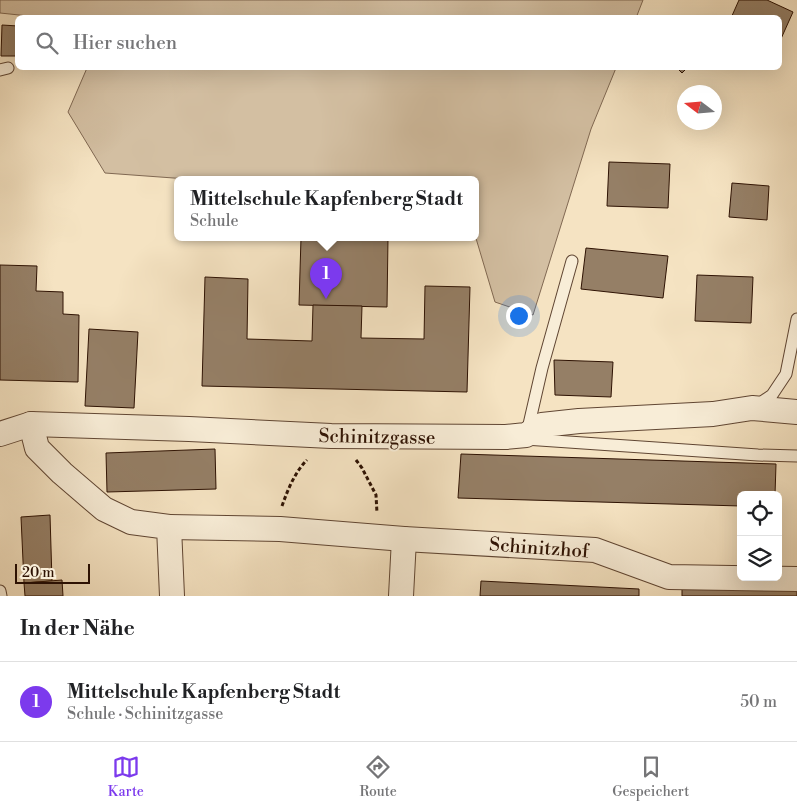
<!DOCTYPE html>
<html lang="de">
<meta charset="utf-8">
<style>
:root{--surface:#fff;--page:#f2f2f2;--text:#202124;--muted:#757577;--line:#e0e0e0;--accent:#7c3aed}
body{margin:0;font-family:"Libre Bodoni",serif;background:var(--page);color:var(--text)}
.controls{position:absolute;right:15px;bottom:15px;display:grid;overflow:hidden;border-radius:8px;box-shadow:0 5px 20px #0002}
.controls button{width:45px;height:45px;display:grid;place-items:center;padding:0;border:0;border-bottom:1px solid var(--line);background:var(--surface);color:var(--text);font:25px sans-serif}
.compass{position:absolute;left:677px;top:85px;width:45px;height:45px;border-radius:50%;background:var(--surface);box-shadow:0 5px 20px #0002;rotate:286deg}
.scale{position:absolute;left:15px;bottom:12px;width:75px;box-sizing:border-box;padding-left:5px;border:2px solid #2e1203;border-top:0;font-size:14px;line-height:18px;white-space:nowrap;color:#2e1203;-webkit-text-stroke:4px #f8edd7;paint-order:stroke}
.you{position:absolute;left:518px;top:315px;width:18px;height:18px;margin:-12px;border:4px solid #fff;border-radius:50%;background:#1a73e8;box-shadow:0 0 0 8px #1a73e833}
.badge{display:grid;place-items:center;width:32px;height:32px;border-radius:50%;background:var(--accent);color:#fff;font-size:16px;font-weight:700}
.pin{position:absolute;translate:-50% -41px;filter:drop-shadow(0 1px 2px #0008)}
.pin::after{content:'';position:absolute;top:26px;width:18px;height:15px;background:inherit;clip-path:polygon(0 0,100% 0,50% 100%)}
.popup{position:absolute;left:174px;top:176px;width:305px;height:65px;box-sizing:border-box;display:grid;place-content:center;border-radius:8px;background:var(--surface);filter:drop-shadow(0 1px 4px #0005);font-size:16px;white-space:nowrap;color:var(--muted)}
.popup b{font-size:19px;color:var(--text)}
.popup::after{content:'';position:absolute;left:50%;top:100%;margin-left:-10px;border:10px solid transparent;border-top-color:var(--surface)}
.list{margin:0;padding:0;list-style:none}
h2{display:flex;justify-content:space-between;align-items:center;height:65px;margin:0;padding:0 20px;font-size:21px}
h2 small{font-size:16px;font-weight:400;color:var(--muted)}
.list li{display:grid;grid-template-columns:32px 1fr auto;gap:15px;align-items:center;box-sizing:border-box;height:80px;padding:0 20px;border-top:1px solid var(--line)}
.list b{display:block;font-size:19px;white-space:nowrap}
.list p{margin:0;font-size:16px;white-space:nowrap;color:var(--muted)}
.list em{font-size:16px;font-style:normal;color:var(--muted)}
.icon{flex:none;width:28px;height:28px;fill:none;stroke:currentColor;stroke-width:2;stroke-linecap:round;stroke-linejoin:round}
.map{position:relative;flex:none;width:797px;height:596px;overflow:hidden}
.search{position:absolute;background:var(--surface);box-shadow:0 5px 20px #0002;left:15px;right:15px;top:15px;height:55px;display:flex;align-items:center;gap:12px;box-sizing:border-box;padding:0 18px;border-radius:8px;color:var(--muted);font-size:19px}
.sheet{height:145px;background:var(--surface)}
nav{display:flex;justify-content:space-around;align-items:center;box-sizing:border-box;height:70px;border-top:1px solid var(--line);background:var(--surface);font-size:14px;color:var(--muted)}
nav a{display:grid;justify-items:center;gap:2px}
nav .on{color:var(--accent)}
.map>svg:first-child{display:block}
.green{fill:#d3bfa2;stroke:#806852}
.building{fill:#957f66;stroke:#2e1203}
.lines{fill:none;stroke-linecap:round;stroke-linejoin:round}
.service-casing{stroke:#604633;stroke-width:13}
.minor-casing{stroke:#604633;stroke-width:26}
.path{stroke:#2e1203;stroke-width:3;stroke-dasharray:4 2.5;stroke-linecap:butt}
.service{stroke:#f8edd7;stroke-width:11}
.minor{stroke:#f8edd7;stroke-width:24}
.labels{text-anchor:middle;stroke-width:4;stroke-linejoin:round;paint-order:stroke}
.street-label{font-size:19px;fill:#2e1203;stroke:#f8edd7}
</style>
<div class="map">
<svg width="797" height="596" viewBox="0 0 797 596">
<rect width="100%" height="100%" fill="#f5e3c2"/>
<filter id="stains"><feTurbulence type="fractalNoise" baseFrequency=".004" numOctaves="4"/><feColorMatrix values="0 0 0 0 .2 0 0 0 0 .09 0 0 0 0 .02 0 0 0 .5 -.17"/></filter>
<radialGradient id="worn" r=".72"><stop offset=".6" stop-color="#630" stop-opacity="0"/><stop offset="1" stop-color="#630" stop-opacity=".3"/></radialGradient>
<g class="green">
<path d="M 0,0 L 643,0 L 636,18 L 48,18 L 0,13 Z"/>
<path d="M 87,68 L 616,68 L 591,129 L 533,315 L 495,302 L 475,235 L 475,180 L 201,180 L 105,173 L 68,112 Z"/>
</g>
<g class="building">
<path d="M 739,0 L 767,0 L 793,12 L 780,41 L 780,18 L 731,18 Z"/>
<path d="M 2,25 L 18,26 L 18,56 L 1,56 Z"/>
<path d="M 677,68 L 687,68 L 682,73 Z"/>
<path d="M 609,162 L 670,164 L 668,208 L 607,206 Z"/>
<path d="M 732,183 L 769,186 L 767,220 L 729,217 Z"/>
<path d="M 301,238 L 388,238 L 387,307 L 299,305 Z"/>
<path d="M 586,248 L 668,256 L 663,298 L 581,289 Z"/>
<path d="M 0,265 L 37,266 L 36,291 L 63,292 L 63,314 L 79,315 L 78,382 L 0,380 Z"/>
<path d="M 697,275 L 753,277 L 751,323 L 695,321 Z"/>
<path d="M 205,277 L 248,279 L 247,339 L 312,341 L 313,305 L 362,306 L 361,338 L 424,339 L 425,286 L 470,287 L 467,392 L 202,386 Z"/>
<path d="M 89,329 L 138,332 L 134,408 L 85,406 Z"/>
<path d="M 554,360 L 613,362 L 611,397 L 555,395 Z"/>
<path d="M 215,449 L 216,489 L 107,492 L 106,453 Z"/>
<path d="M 461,454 L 776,464 L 775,495 L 741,495 L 741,506 L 458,498 Z"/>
<path d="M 50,515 L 52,581 L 24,583 L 21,517 Z"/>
<path d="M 62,580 L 63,596 L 25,596 L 24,583 Z"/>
<path d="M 481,581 L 639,589 L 639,596 L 480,596 Z"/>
<path d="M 682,584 L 797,587 L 797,596 L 682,596 Z"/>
</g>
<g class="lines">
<defs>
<g id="service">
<path d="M 0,70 L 8,68"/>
<path d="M 756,406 L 772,395 L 786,374 L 797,319"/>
<path d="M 527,433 L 542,368 L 572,261"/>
<path d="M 525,439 L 758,455 L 797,456"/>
<path d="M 0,591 L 1,596"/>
</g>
<g id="minor">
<path d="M 31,424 L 37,448 L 62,473 L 104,509 L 131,522 L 169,527 L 172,596"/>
<path d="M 0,434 L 31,424 L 189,429 L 331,436 L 506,437 L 526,435 L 542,425 L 579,421 L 713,414 L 752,408 L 797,412"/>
<path d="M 169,527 L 280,529 L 404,539 L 595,550 L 669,577 L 797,579"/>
<path d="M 401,596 L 404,539"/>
</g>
</defs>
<use href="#service" class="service-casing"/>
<use href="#minor" class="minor-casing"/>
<g class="path">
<path d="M 356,460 L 362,468 L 376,495 L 377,513"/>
<path d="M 282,506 C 288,489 295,472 307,460"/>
</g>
<use href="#service" class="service"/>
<use href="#minor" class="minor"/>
</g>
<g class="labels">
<g class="street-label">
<text transform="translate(377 436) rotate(1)" y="7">Schinitzgasse</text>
<text transform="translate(539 547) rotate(4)" y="7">Schinitzhof</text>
</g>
</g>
<rect width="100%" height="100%" filter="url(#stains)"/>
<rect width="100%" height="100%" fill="url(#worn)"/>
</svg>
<div class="controls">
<button><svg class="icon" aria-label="locate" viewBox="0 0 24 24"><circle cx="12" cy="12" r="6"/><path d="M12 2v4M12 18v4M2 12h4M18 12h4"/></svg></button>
<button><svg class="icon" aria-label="layers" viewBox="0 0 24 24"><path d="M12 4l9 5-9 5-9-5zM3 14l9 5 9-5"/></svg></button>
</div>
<svg class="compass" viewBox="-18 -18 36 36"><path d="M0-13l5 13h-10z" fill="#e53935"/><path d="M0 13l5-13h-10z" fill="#757577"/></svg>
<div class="scale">20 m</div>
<div class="you"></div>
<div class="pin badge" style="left:326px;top:299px">1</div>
<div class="popup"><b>Mittelschule Kapfenberg Stadt</b>Schule</div>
<div class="search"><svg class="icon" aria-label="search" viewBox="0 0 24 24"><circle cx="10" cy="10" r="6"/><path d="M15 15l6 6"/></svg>Hier suchen</div>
</div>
<section class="sheet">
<h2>In der Nähe<small></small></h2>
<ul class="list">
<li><span class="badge">1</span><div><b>Mittelschule Kapfenberg Stadt</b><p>Schule · Schinitzgasse</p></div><em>50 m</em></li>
</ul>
</section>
<nav>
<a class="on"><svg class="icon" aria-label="map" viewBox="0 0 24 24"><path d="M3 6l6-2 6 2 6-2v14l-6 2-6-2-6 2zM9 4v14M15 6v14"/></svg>Karte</a>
<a><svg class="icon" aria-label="directions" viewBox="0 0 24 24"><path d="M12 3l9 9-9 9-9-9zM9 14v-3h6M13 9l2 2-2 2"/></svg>Route</a>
<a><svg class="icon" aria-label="saved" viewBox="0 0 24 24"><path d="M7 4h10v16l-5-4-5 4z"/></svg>Gespeichert</a>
</nav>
